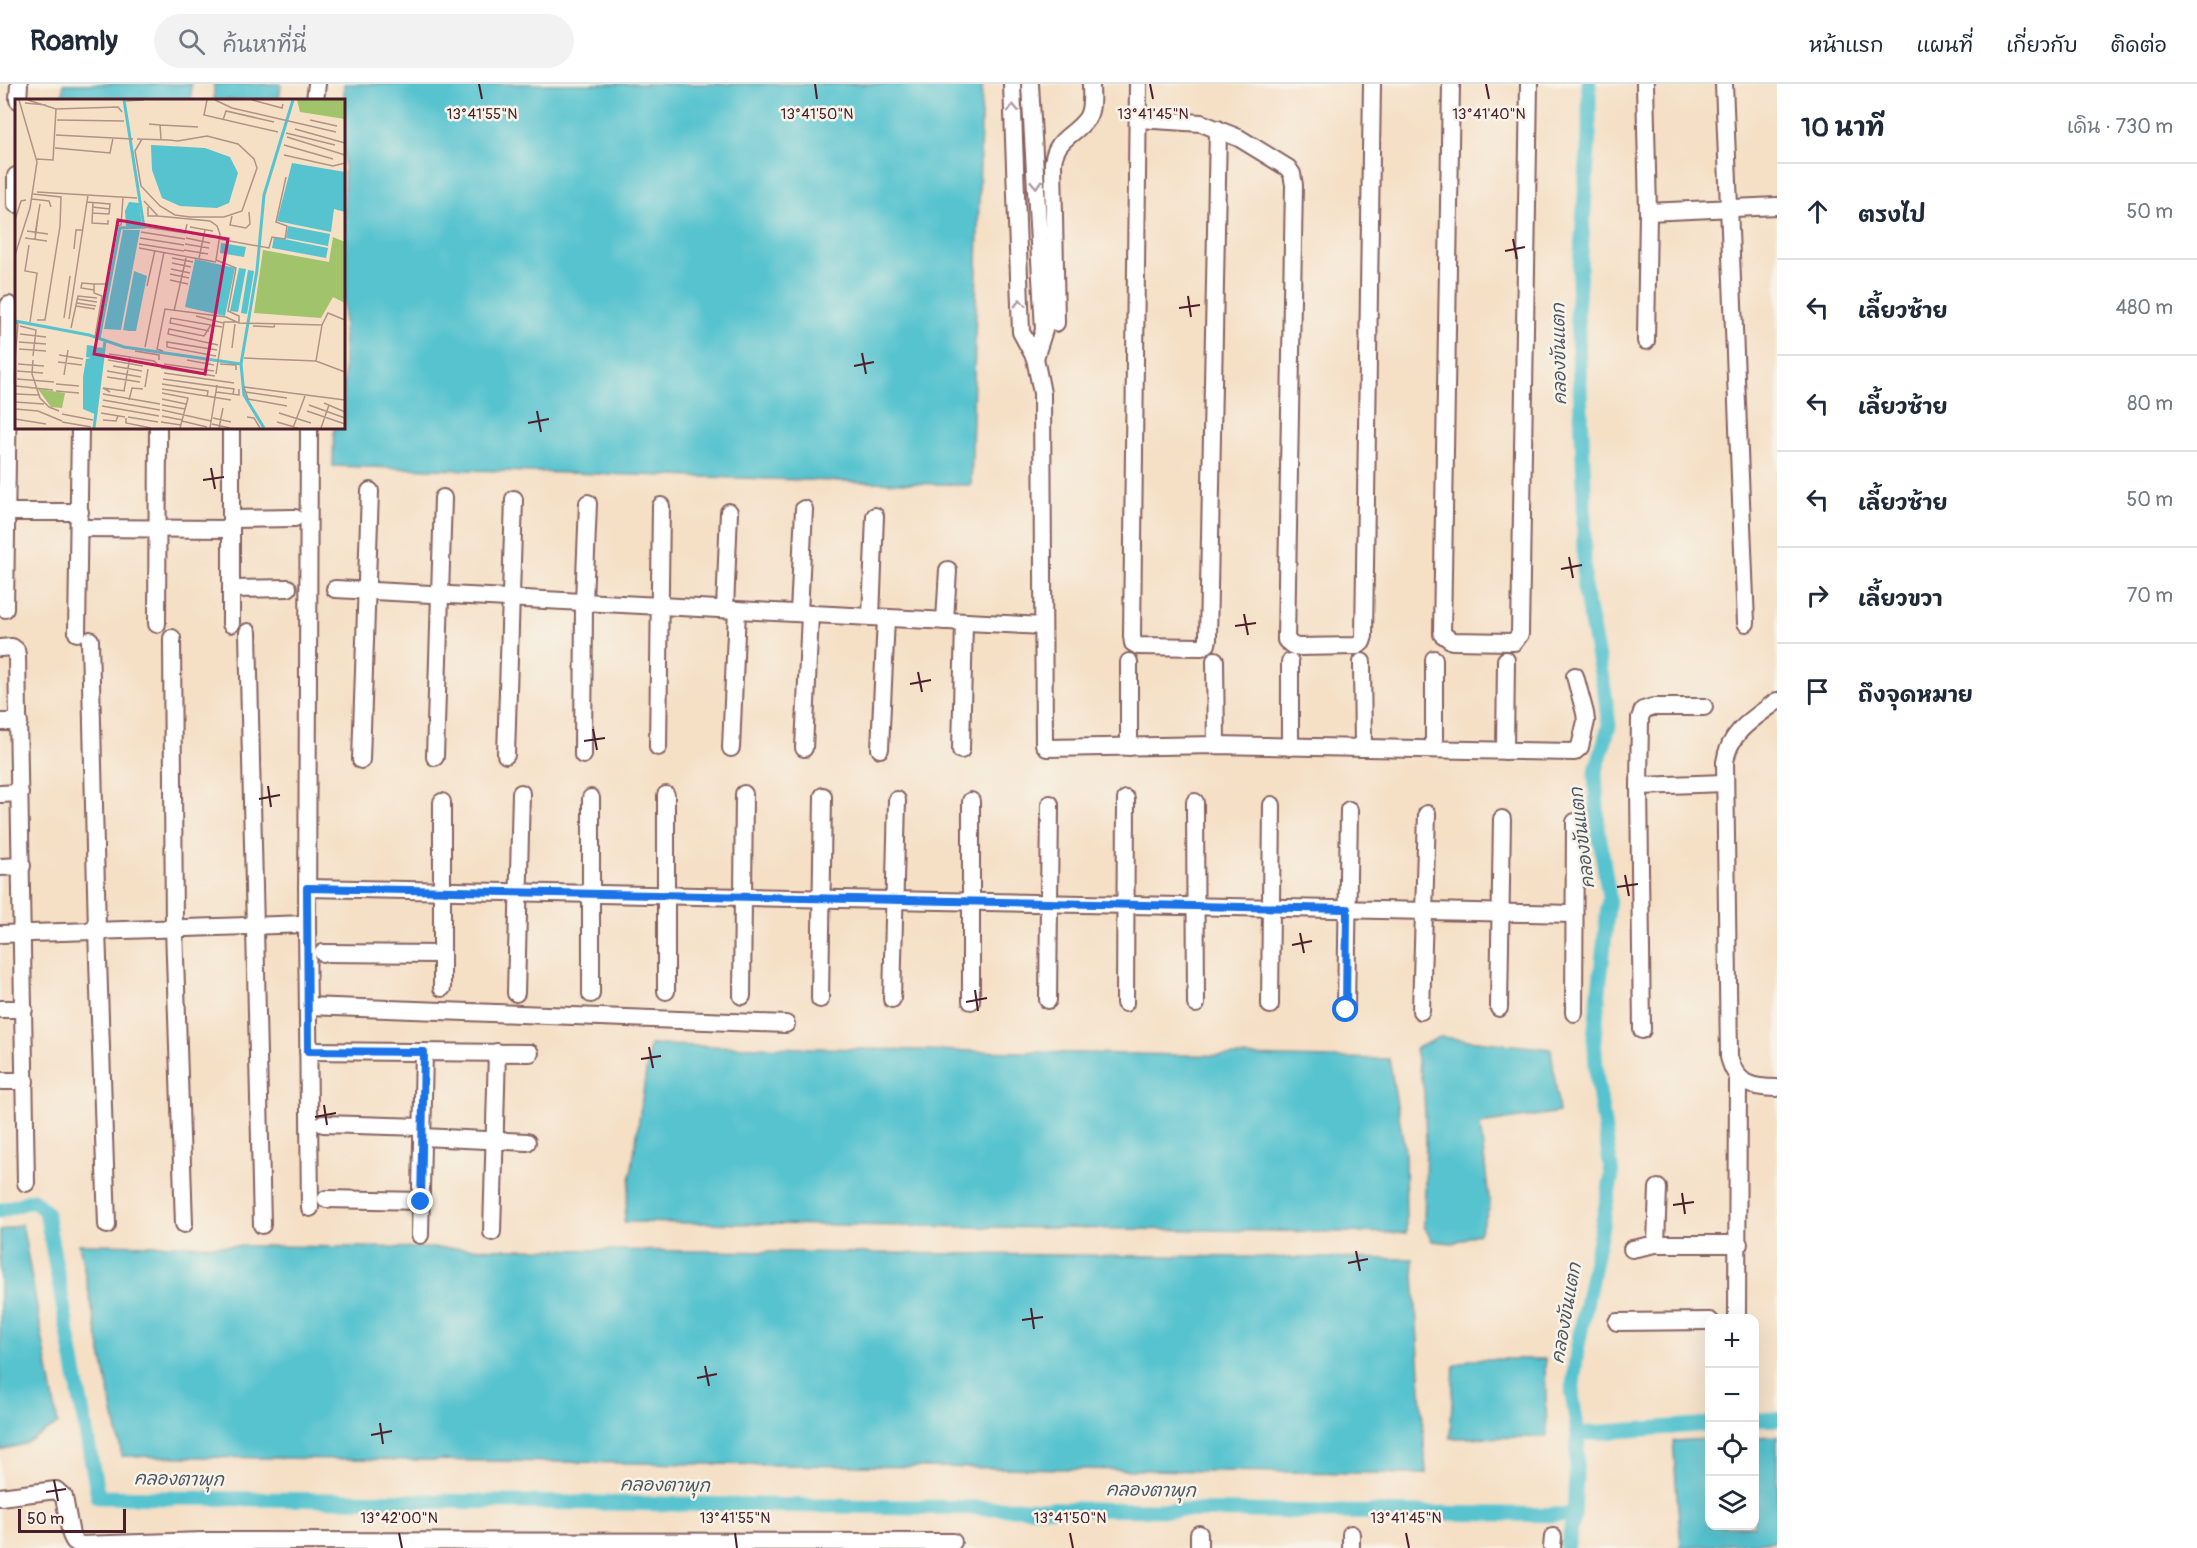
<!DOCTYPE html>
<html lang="th">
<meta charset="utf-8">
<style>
:root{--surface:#fff;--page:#f2f2f3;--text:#1f2937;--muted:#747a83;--line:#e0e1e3}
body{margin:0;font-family:Pangolin,"Playpen Sans Thai",sans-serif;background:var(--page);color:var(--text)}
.controls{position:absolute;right:18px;bottom:18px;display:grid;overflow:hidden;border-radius:12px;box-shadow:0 6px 24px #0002}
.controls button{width:54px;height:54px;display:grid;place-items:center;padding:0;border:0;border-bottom:2px solid var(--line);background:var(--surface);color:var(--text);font:30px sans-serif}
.scale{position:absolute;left:18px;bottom:15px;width:108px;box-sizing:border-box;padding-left:6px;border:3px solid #4a1f2b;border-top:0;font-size:16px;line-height:21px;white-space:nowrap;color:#4a1f2b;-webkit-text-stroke:4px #f7f3e8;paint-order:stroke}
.stop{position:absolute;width:18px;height:18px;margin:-14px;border:4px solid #1a73e8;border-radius:50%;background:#fff}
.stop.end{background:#1a73e8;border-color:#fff;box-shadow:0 2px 6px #0008}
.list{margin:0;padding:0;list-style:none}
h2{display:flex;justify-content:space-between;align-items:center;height:78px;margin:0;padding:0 24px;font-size:26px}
h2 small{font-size:20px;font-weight:400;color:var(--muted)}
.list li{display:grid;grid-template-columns:39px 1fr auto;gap:18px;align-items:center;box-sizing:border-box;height:96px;padding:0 24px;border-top:2px solid var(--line)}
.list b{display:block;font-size:22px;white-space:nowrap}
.list em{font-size:20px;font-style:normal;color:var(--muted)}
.icon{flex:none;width:33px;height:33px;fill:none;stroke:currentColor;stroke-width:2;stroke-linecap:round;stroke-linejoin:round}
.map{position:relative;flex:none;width:1777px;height:1464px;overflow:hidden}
header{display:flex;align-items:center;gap:36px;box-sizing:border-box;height:84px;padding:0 30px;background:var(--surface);border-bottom:2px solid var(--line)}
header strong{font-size:28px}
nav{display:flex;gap:33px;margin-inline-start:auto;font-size:21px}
.search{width:420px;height:54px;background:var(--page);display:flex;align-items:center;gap:15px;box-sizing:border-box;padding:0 21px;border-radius:33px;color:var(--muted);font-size:22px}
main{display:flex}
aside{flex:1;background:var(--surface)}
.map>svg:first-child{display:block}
.water{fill:#56c3cf;stroke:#50717d;stroke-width:1.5}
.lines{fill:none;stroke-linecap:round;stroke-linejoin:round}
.canal{stroke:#56c3cf;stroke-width:15}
.street-casing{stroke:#866261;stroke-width:20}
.street{stroke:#fff;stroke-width:16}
.oneway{stroke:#ae9aa0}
.route{stroke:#1a73e8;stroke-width:8}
.ticks{fill:none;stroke:#4a1f2b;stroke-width:2}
.labels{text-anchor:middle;stroke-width:5;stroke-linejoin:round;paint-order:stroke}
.water-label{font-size:18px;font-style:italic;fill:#4e5864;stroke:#f7f3e8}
.inset-river{fill:none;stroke:#56c3cf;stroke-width:3}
.inset-road{fill:none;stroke:#b19287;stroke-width:1.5}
.view{fill:#c2185b;fill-opacity:0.15;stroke:#c2185b;stroke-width:3}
.inset-edge{fill:none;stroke:#4a1f2b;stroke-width:3}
.ticks-label{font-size:15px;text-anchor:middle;fill:#4a1f2b;stroke:#f7f3e8;stroke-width:5;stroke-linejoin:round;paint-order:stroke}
</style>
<header>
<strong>Roamly</strong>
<div class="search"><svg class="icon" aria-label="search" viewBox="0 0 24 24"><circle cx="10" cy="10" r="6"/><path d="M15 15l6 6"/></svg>ค้นหาที่นี่</div>
<nav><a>หน้าแรก</a><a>แผนที่</a><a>เกี่ยวกับ</a><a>ติดต่อ</a></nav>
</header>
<main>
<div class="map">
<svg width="1777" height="1464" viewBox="0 0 1777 1464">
<rect width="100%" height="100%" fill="#f7f3e8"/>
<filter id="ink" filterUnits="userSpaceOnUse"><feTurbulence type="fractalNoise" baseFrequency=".0167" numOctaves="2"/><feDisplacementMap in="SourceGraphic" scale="12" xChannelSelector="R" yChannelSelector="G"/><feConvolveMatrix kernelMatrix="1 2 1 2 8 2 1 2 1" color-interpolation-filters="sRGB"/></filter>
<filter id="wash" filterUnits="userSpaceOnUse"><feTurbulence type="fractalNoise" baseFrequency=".008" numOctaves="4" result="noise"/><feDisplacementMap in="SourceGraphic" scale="24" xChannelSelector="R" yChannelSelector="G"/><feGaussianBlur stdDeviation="1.35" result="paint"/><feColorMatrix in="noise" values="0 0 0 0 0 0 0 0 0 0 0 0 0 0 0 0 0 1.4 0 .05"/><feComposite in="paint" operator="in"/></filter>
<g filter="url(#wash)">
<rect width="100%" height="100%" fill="#f5dfc5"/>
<g class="water">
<rect x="63" y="0" width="128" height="16"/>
<path d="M 214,0 L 281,0 L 279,16 L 214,16 Z"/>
<path d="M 344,0 L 982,0 L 971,401 L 333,382 L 334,344 L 344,344 Z"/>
<path d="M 1440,953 L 1551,965 L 1559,1028 L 1480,1040 L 1490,1123 L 1479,1149 L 1453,1159 L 1432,1157 L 1424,1142 L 1426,1058 L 1424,1007 L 1415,965 Z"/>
<path d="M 650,961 L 1389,975 L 1405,1067 L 1406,1149 L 624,1138 Z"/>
<path d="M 22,1140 L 58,1340 L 24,1360 L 0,1366 L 0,1147 Z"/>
<path d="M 79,1160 L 1413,1175 L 1426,1390 L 122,1372 Z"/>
<path d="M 1472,1275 L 1545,1275 L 1547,1353 L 1450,1354 L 1454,1282 Z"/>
<path d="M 1777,1352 L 1777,1457 L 1681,1464 L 1673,1357 L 1709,1355 L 1710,1442 L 1754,1442 L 1755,1353 Z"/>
</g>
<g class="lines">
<g class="canal">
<path d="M 0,1127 L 33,1116 L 46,1128 L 98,1413 L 1574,1431"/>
<path d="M 1754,1336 L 1777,1335"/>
<path d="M 1578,1350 L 1710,1340"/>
<path d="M 1567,1464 L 1574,1431 L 1578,1350 L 1572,1310 L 1577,1266 L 1612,1091 L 1597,995 L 1594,954 L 1609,813 L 1598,744 L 1595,690 L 1609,642 L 1605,610 L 1584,503 L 1584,401 L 1577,228 L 1589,51 L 1589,0"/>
</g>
</g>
</g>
<g filter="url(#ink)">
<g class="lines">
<defs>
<g id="street">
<path d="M 1012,0 L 1021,248 L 1035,274 L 1042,309 L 1044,660 L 1047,664 L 1216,661 L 1574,668 L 1580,663 L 1586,637 L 1585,629 L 1575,592"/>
<path d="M 1030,0 L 1044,246 L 1035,274"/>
<path d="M 1138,0 L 1132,552 L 1133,559 L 1138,562 L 1201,563 L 1207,560 L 1208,555 L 1218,45"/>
<path d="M 1451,0 L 1442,550 L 1452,557 L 1514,558 L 1520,550 L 1529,0"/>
<path d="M 1645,0 L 1648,128 L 1646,257"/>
<path d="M 1724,0 L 1746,539"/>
<path d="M 18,16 L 19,0"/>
<path d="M 315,16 L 317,0"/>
<path d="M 1139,35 L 1201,39 L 1239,54 L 1288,84 L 1292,90 L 1294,101 L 1286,556 L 1292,561 L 1297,563 L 1357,562 L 1362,558 L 1364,552 L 1372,0"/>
<path d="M 16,120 L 16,92"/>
<path d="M 1648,128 L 1777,122"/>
<path d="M 1056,239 L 1053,79 C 1056,53 1075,52 1087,34 C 1093,24 1091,11 1091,0"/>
<path d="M 309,344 L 307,840 L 310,1124"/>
<path d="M 0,428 L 80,428"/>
<path d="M 231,435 L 295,434"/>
<path d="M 79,444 L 231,445"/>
<path d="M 231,505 L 288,504"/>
<path d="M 335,505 L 1043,542"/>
<path d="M 5,525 L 9,221"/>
<path d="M 725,525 L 729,428"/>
<path d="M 799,529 L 804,425"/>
<path d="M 871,533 L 875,432"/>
<path d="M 945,537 L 948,486"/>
<path d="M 157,540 L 158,344"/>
<path d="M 231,540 L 231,344"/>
<path d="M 248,548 L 262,1141"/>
<path d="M 77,549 L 80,344"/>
<path d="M 172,554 L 174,844 L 184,1140"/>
<path d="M 90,556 L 97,846 L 107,1141"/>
<path d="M 0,564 L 12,563 L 16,566 L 17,571 L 26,1099"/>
<path d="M 1434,575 L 1434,665"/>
<path d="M 1215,576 L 1216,661"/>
<path d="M 1362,578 L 1363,664"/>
<path d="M 1777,617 C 1754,634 1729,648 1725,678 L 1729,973 C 1736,1000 1751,1004 1777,1004"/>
<path d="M 0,638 L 19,638"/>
<path d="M 658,663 L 661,422"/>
<path d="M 1129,663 L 1129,578"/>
<path d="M 1290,663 L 1290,578"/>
<path d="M 731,664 L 737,526"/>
<path d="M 804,664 L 810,530"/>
<path d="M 880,665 L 886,534"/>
<path d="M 961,666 L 964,538"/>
<path d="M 1505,667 L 1506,576"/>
<path d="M 506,671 L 514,415"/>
<path d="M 583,671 L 584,518 L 588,419"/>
<path d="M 435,673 L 443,414"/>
<path d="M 361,676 L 370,407"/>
<path d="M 1639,702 L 1725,699"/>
<path d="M 0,710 L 20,709"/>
<path d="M 971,717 L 971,917"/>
<path d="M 1195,718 L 1196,920"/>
<path d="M 0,783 L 22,782"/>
<path d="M 307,804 L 1574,830"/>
<path d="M 0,850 L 307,840"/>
<path d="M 323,869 L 441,870"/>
<path d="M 442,904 L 442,718"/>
<path d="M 666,907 L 666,711"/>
<path d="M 516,909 L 521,709"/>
<path d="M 591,910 L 591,714"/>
<path d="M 742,912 L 744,710"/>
<path d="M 820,915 L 823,712"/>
<path d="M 892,915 L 897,716"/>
<path d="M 1048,916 L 1050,720"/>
<path d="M 1125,919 L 1126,715"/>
<path d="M 1270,921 L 1272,721"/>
<path d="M 308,922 L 786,940"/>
<path d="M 1499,924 L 1502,735"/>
<path d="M 0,925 L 24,925"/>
<path d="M 1346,925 L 1349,726"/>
<path d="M 1421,927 L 1427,730"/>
<path d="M 1574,929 L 1575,738"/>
<path d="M 1642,946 L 1639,702 L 1640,634 L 1643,626 L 1653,623 L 1704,623"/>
<path d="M 308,967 L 530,969"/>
<path d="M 0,997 L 25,997"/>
<path d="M 323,1040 L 422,1043"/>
<path d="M 422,1053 L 527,1058"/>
<path d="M 326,1115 L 421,1117"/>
<path d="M 492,1148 L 497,968"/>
<path d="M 420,1151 L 424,968"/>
<path d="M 1656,1160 L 1658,1104"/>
<path d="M 1632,1165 L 1656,1160 L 1739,1160"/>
<path d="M 1737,1234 L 1738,992"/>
<path d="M 1617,1238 L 1710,1237"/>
<path d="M 0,1413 L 56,1406 L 64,1413 L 71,1451 L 74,1457 L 80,1461 L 204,1457 L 953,1458"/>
<path d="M 1199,1450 L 1199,1464"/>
<path d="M 1351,1450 L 1351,1464"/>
<path d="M 1552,1464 L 1553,1453"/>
</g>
</defs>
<use href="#street" class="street-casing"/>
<use href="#street" class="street"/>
</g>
<defs><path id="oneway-chevron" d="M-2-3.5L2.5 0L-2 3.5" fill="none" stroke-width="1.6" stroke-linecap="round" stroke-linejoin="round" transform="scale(1.5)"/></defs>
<g class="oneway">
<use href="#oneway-chevron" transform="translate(1013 24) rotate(-92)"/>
<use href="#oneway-chevron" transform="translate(1036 100) rotate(87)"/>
<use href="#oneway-chevron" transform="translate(1020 219) rotate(-92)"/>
</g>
</g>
<g class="lines" filter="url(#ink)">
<path class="route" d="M 421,1118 L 424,968 L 308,967 L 307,804 L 1347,825 L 1346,926"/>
</g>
<path class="ticks" d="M 479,0 L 482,15M 815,0 L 817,15M 1150,0 L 1153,15M 1486,0 L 1489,15M 1513,155 L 1517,175M 1505,167 L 1525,163M 1188,212 L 1191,233M 1179,224 L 1200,221M 862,269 L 866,290M 854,282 L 874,278M 537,327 L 541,348M 528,339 L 549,335M 211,384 L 215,405M 203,396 L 224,393M 1569,473 L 1573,494M 1561,485 L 1582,481M 1244,530 L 1248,551M 1235,542 L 1256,539M 918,588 L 922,608M 910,600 L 931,596M 593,645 L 597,666M 584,657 L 605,654M 268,702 L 271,723M 259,715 L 280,711M 1625,791 L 1629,812M 1617,803 L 1638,800M 1300,849 L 1304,869M 1292,861 L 1312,857M 975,906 L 978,927M 966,918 L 987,914M 649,963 L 653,984M 641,975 L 661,972M 324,1021 L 327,1041M 315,1033 L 336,1029M 1682,1109 L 1685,1130M 1673,1121 L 1694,1118M 1356,1167 L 1360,1187M 1348,1179 L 1368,1175M 1031,1224 L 1034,1245M 1022,1236 L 1043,1233M 705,1282 L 709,1302M 697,1294 L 717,1290M 380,1339 L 383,1360M 371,1351 L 392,1347M 54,1396 L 58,1417M 46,1408 L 66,1405M 399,1449 L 402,1464M 735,1449 L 737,1464M 1070,1449 L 1073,1464M 1406,1449 L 1409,1464"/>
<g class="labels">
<g class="water-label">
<text transform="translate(1559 270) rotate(-91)" y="6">คลองขันแตก</text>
<text transform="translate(1582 754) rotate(-97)" y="6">คลองขันแตก</text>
<text transform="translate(1566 1229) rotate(-80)" y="6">คลองขันแตก</text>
<text transform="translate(179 1395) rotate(1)" y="6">คลองตาพุก</text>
<text transform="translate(665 1401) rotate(1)" y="6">คลองตาพุก</text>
<text transform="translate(1151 1406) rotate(1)" y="6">คลองตาพุก</text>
</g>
</g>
<g transform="translate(15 15)">
<rect width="330" height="330" fill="#f5dfc5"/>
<path d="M 282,1 L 330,1 L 330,20 L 285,13 ZM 318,138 L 330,143 L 330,204 L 318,198 L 306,219 L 239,214 L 248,151 L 314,163 ZM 23,290 L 50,294 L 47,309 L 36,308 Z" fill="#a0c36c"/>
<path d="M 136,46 L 190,49 L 215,58 L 223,74 L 214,104 L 202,109 L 165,107 L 147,99 L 137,71 ZM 277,64 L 330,73 L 330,113 L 319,110 L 316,133 L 262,122 ZM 114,103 L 124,104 L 127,127 L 111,127 L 110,112 ZM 273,127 L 315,135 L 313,147 L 271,139 ZM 108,131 L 125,131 L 106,231 L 89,230 ZM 259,138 L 313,149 L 311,159 L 257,149 ZM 206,144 L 231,148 L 229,158 L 205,154 ZM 180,160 L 220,169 L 210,217 L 170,208 ZM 224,169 L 231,170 L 223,213 L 215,212 ZM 233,171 L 239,172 L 232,215 L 226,214 ZM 119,172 L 132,177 L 121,232 L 114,232 L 108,231 ZM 72,246 L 79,247 L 79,256 L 80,248 L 89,249 L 82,316 L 68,310 L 68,278 L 71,260 L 76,259 L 71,258 Z" fill="#56c3cf"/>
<path class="inset-river" d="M 0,222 L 74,236 L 109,248 L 226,265M 84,240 L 105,129 L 129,128 L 109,1M 79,329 L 90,242M 249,329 L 229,296 L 226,265 L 242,171 L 249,96 L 278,1"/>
<path class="inset-road" d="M 13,1 L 41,10 L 103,8 L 107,13M 192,1 L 189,16 L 263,33M 200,1 L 217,9 L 321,33M 237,1 L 267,9 L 268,5M 111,2 L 129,1M 10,4 L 31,6M 42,21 L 109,22M 208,21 L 211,12 L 259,23M 295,21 L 322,27M 134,25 L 145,26 L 146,40M 145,26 L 183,28M 280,30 L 330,44M 271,34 L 320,46M 41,36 L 118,40M 272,38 L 330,56M 122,40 L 154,41 L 163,42 L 192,37 L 223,45 L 239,60 L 242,69 L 227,112 L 209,118 L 175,118 L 160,116 L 145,107 L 126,87 L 120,52 L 127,40M 269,46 L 318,60M 40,49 L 95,54 L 98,39M 269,56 L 318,67 L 330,64M 22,60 L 38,61 L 41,10M 22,93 L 122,99M 18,95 L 46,98 L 45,127 L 30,221 L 22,221M 17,100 L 34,102 L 36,108M 129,102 L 143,117 L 195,122 L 202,127 L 205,135 L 201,161 L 221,169 L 213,212 L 224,217 L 224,224 L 307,226 L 313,214 L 330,221M 72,103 L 95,105 L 94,115 L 77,114M 78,103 L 77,124 L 93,125 L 93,121M 77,108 L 95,110M 133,108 L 133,117 L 143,117M 217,117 L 215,126 L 231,129 L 235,125 L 234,113M 0,121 L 6,102 L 11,101M 130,128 L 170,134 L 172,125M 175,128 L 198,132M 12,132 L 33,135M 126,133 L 170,140M 174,134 L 197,138M 20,135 L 25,105M 10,139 L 32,142M 125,139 L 169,146M 171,139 L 195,144M 20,140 L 23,118M 204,140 L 254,149 L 257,138 L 270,140 L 272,127 L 261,123 L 271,78M 124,145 L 169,152M 170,145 L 194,149M 14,146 L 10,172 L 22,174 L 15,223M 124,149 L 201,163M 59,150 L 61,131 L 67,131M 169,151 L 193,155M 0,156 L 15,109 L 22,63 L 4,1M 157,159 L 178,163M 184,159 L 190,131M 157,164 L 176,168M 156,170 L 175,174M 155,175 L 174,179M 155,181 L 173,185M 79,185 L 67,184 L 66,189 L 79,191M 132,187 L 140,151M 91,193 L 102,127 L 106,126 L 108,98M 62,200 L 82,203M 62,204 L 81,207M 61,207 L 80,210M 159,212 L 171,159M 181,217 L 208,224M 49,219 L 55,177M 54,220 L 73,96M 0,224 L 3,225 L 0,260M 196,226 L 189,237 L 154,230 L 153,235 L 203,246M 5,227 L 21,231 L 18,257M 238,227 L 259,228 L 260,224M 56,229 L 63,197 L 82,199M 194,232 L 155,224 L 156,219 L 207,228M 5,235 L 31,238M 83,238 L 80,238 L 87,197 L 79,194 L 79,185 L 92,185M 4,243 L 31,245M 196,246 L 200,217M 130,248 L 149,153M 217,249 L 220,225M 4,250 L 31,252M 120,252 L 144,256 L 144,261M 148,252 L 142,250 L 150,210 L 211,218 L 224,224M 94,255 L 115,258M 44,256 L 68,260M 201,257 L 152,248 L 152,243 L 202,251M 229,259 L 301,262 L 330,273M 18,261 L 17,275 L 25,299 L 34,308 L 44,312M 93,261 L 128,267M 172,261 L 199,266M 301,262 L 307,226M 43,263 L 67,266M 3,265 L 29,267M 149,265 L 199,272M 205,265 L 221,266 L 221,271M 98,267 L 127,272M 146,269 L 200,277M 2,272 L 28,274M 92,272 L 126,278M 149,274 L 219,284M 201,275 L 209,223 L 221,223M 49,276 L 53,251M 92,278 L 125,283M 2,280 L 39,283M 148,280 L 219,290 L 218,295M 41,285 L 64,287M 147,285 L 193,292 L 192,298M 1,287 L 38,291M 130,288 L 133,270M 147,290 L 216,301M 41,292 L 64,294M 109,292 L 115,258 L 139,262 L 144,267M 95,293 L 88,289 L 110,292M 201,293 L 224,296 L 224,290M 230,293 L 272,299M 147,294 L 173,299 L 165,329M 0,295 L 24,296M 88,295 L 145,305M 147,300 L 171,305M 88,301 L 145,311M 114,301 L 117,289 L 128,290M 0,303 L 29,305M 309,304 L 330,313M 147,306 L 170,310M 294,306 L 330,319M 87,307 L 144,317M 272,307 L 233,300 L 229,288 L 330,301M 0,310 L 23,312 L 47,322M 147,311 L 196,322M 292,312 L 330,325M 86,314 L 110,318M 264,314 L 296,324M 47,315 L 78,321M 147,317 L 167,321M 113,318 L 143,323M 232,318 L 239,319 L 245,329M 111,319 L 111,324 L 136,329M 198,319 L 216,323M 0,320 L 31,325M 88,321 L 101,322 L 103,317M 167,322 L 192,328M 47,323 L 76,328M 146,323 L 166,326M 262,323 L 283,329M 197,325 L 215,329M 195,329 L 202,286M 204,329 L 208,309M 278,329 L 290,297M 306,329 L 314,306"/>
<path class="view" d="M 103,121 L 213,140 L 190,275 L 79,255 Z"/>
<rect width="330" height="330" class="inset-edge"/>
</g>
<g class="ticks-label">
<text x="482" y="35">13°41'55"N</text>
<text x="817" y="35">13°41'50"N</text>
<text x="1153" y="35">13°41'45"N</text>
<text x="1489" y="35">13°41'40"N</text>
<text x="399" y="1439">13°42'00"N</text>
<text x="735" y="1439">13°41'55"N</text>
<text x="1070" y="1439">13°41'50"N</text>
<text x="1406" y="1439">13°41'45"N</text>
</g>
</svg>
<div class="controls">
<button>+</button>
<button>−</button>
<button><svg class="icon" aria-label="locate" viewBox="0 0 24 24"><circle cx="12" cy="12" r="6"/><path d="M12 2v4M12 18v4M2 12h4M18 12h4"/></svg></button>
<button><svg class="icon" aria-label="layers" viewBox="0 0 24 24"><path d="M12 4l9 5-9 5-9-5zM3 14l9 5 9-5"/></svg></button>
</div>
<div class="scale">50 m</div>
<div class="stop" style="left:1346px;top:926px"></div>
<div class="stop end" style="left:421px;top:1118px"></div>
</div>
<aside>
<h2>10 นาที<small>เดิน · 730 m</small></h2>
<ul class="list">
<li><svg class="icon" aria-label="ahead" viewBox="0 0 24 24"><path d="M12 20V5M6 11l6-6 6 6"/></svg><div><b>ตรงไป</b></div><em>50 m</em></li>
<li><svg class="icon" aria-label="left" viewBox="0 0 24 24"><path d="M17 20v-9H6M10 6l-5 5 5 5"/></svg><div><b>เลี้ยวซ้าย</b></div><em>480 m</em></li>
<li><svg class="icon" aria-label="left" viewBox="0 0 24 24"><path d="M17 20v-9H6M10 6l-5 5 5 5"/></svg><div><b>เลี้ยวซ้าย</b></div><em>80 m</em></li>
<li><svg class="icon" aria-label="left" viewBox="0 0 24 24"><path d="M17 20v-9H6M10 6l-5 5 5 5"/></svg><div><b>เลี้ยวซ้าย</b></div><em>50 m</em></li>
<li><svg class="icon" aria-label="right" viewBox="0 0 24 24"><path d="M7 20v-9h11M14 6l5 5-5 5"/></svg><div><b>เลี้ยวขวา</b></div><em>70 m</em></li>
<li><svg class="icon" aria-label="arrive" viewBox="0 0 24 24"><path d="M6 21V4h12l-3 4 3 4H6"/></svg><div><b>ถึงจุดหมาย</b></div></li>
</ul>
</aside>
</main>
